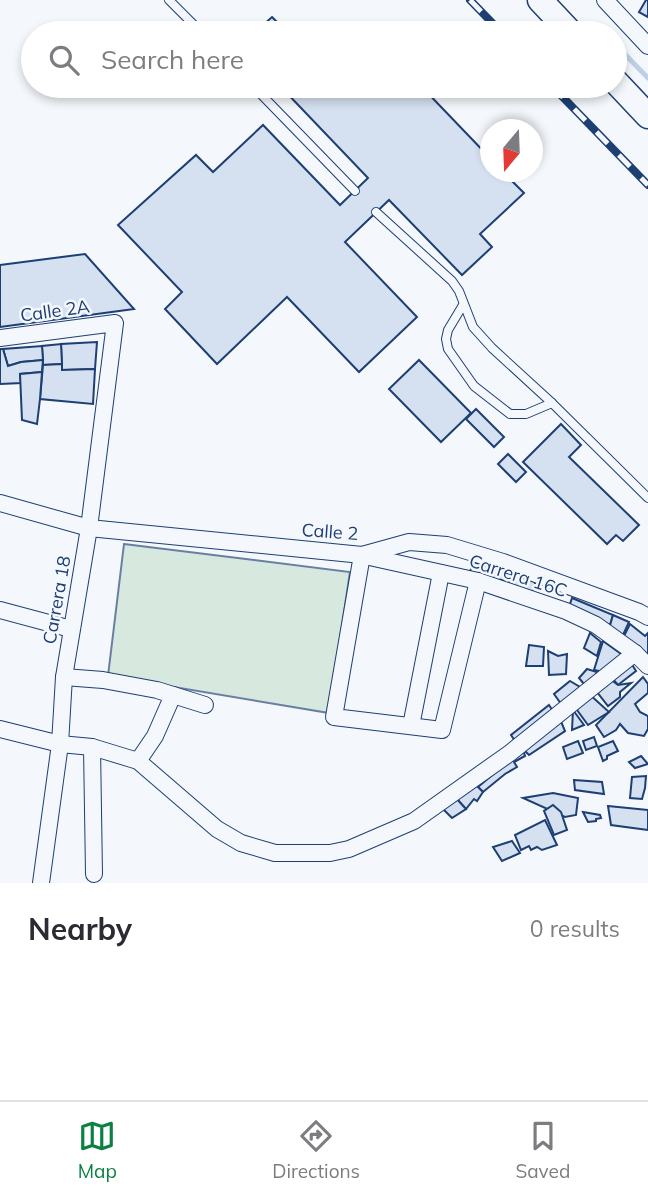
<!DOCTYPE html>
<style>
:root{--surface:#fff;--page:#f2f2f3;--text:#2b2b33;--muted:#7c7c81;--line:#e1e1e2;--accent:#0b8043}
body{margin:0;font-family:Mulish,sans-serif;background:var(--page);color:var(--text)}
.compass{position:absolute;left:480px;top:119px;width:63px;height:63px;border-radius:50%;background:var(--surface);box-shadow:0 4px 10px #0003;rotate:199deg}
.list{margin:0;padding:0;list-style:none}
h2{display:flex;justify-content:space-between;align-items:center;height:91px;margin:0;padding:0 28px;font-size:30px}
h2 small{font-size:23px;font-weight:400;color:var(--muted)}
.icon{flex:none;width:38px;height:38px;fill:none;stroke:currentColor;stroke-width:2;stroke-linecap:round;stroke-linejoin:round}
.map{position:relative;flex:none;width:648px;height:883px;overflow:hidden}
.search{position:absolute;background:var(--surface);box-shadow:0 4px 10px #0003;left:21px;right:21px;top:21px;height:77px;display:flex;align-items:center;gap:18px;box-sizing:border-box;padding:0 24px;border-radius:38px;color:var(--muted);font-size:26px}
.sheet{height:217px;background:var(--surface)}
nav{display:flex;justify-content:space-around;align-items:center;box-sizing:border-box;height:98px;border-top:2px solid var(--line);background:var(--surface);font-size:19px;color:var(--muted)}
nav a{display:grid;justify-items:center;gap:4px}
nav .on{color:var(--accent)}
.map>svg:first-child{display:block}
.green{fill:#d7e8df;stroke:#687fa3;stroke-width:2}
.lines{fill:none;stroke-linecap:round;stroke-linejoin:round}
.stream{stroke:#bed0e5;stroke-width:5}
.building{fill:#d5e0f0;stroke:#1d3f73;stroke-width:2}
.service-casing{stroke:#1d3f73;stroke-width:10}
.minor-casing{stroke:#1d3f73;stroke-width:18}
.primary-casing{stroke:#1d3f73;stroke-width:27}
.service{stroke:#f4f7fb;stroke-width:8}
.minor{stroke:#f4f7fb;stroke-width:16}
.primary{stroke:#f4f7fb;stroke-width:24}
.rail-casing{stroke:#1d3f73;stroke-width:8}
.rail{stroke:#f4f7fb;stroke-width:5;stroke-dasharray:16;stroke-linecap:butt}
.labels{text-anchor:middle;stroke-width:5;stroke-linejoin:round;paint-order:stroke}
.street-label{font-size:18px;fill:#1d3f73;stroke:#f4f7fb}
</style>
<div class="map">
<svg width="648" height="883" viewBox="0 0 648 883">
<rect width="100%" height="100%" fill="#f4f7fb"/>
<path class="green" d="M 124,544 L 350,572 L 329,713 L 108,676 Z"/>
<g class="lines">
<g class="stream">
<path d="M 600,28 L 605,33"/>
<path d="M 615,44 L 648,78"/>
</g>
</g>
<g class="building">
<path d="M 646,0 L 648,0 L 648,17 L 639,12 Z"/>
<path d="M 272,17 L 288,33 L 254,33 Z"/>
<path d="M 280,86 L 421,86 L 490,158 L 490,172 L 503,172 L 524,193 L 480,234 L 492,247 L 462,275 L 389,200 L 345,242 L 417,317 L 359,372 L 287,297 L 217,364 L 165,309 L 182,292 L 118,225 L 196,155 L 213,172 L 263,125 L 340,205 L 368,178 Z"/>
<path d="M 85,254 L 134,309 L 0,327 L 0,265 Z"/>
<path d="M 97,342 L 95,369 L 62,370 L 61,344 Z"/>
<path d="M 61,344 L 62,364 L 43,365 L 42,346 Z"/>
<path d="M 42,346 L 43,360 L 21,362 L 8,366 L 3,349 Z"/>
<path d="M 0,349 L 3,349 L 8,366 L 21,362 L 43,360 L 42,372 L 20,374 L 21,383 L 0,384 Z"/>
<path d="M 419,360 L 471,413 L 441,442 L 389,389 Z"/>
<path d="M 62,364 L 62,370 L 95,369 L 93,404 L 40,399 L 43,365 Z"/>
<path d="M 42,372 L 40,399 L 37,424 L 22,420 L 20,374 Z"/>
<path d="M 476,409 L 504,437 L 494,447 L 466,419 Z"/>
<path d="M 561,424 L 581,445 L 569,457 L 639,525 L 623,541 L 616,535 L 607,544 L 523,462 Z"/>
<path d="M 508,454 L 526,472 L 516,482 L 498,464 Z"/>
<path d="M 473,562 L 507,571 L 505,581 L 470,572 Z"/>
<path d="M 512,572 L 536,581 L 532,592 L 508,583 Z"/>
<path d="M 572,598 L 613,615 L 610,625 L 568,610 Z"/>
<path d="M 613,615 L 629,622 L 623,635 L 609,629 Z"/>
<path d="M 630,624 L 645,636 L 648,633 L 648,656 L 624,636 Z"/>
<path d="M 590,633 L 601,642 L 597,656 L 584,648 Z"/>
<path d="M 603,641 L 624,656 L 604,672 L 594,670 Z"/>
<path d="M 529,645 L 544,647 L 543,666 L 526,666 Z"/>
<path d="M 548,651 L 558,656 L 567,654 L 566,674 L 549,675 Z"/>
<path d="M 631,663 L 636,671 L 618,685 L 612,678 Z"/>
<path d="M 587,669 L 597,672 L 588,689 L 579,678 Z"/>
<path d="M 643,677 L 648,684 L 648,693 L 635,704 L 640,712 L 648,716 L 648,729 L 644,736 L 628,733 L 620,724 L 616,730 L 604,737 L 596,725 Z"/>
<path d="M 610,679 L 618,685 L 631,683 L 620,692 L 620,697 L 608,706 L 597,692 Z"/>
<path d="M 570,681 L 585,690 L 564,708 L 554,694 Z"/>
<path d="M 588,693 L 609,712 L 588,725 L 577,710 Z"/>
<path d="M 549,705 L 555,714 L 517,744 L 511,735 Z"/>
<path d="M 573,710 L 584,725 L 572,730 Z"/>
<path d="M 560,719 L 565,731 L 529,755 L 523,749 Z"/>
<path d="M 594,737 L 597,746 L 586,750 L 583,741 Z"/>
<path d="M 578,741 L 583,753 L 567,759 L 563,747 Z"/>
<path d="M 613,741 L 618,751 L 607,756 L 607,759 L 603,761 L 598,747 Z"/>
<path d="M 523,749 L 525,756 L 514,762 L 517,767 L 505,774 L 483,792 L 478,787 Z"/>
<path d="M 641,756 L 648,764 L 635,768 L 629,762 Z"/>
<path d="M 646,776 L 645,788 L 642,799 L 630,798 L 632,777 Z"/>
<path d="M 574,780 L 602,782 L 604,794 L 575,790 Z"/>
<path d="M 475,784 L 483,792 L 477,801 L 474,799 L 466,809 L 455,797 Z"/>
<path d="M 553,793 L 578,798 L 576,815 L 565,817 L 523,798 Z"/>
<path d="M 455,797 L 466,809 L 452,818 L 442,808 Z"/>
<path d="M 553,805 L 561,812 L 567,830 L 554,835 L 544,811 Z"/>
<path d="M 608,806 L 648,810 L 648,830 L 611,825 Z"/>
<path d="M 583,812 L 600,815 L 601,818 L 596,819 L 596,821 L 588,822 Z"/>
<path d="M 545,820 L 557,845 L 542,850 L 537,847 L 531,850 L 529,846 L 521,850 L 515,835 Z"/>
<path d="M 512,841 L 520,853 L 502,861 L 493,847 Z"/>
</g>
<g class="lines">
<defs>
<g id="service">
<path d="M 169,0 L 202,33"/>
<path d="M 253,86 L 355,191"/>
<path d="M 376,212 L 452,281 L 459,291 L 473,327 L 492,348 L 552,403 L 648,498"/>
<path d="M 463,305 L 448,330 L 446,339 L 448,349 L 474,386 L 510,414 L 526,414 L 552,403"/>
</g>
<g id="minor">
<path d="M 605,0 L 648,46"/>
<path d="M 0,338 L 115,323 L 89,528 L 64,677 L 60,744 L 41,883"/>
<path d="M 0,503 L 89,528 L 362,555 L 409,542 L 447,545 L 503,562 L 639,612 L 648,617"/>
<path d="M 362,555 L 334,717 L 442,730 L 478,581"/>
<path d="M 365,556 L 478,581 L 566,611 L 596,625 L 635,653 L 648,666"/>
<path d="M 0,610 L 71,629"/>
<path d="M 64,677 L 103,680 L 157,690 L 205,705"/>
<path d="M 411,726 L 441,573"/>
<path d="M 0,729 L 60,744 L 92,747 L 138,761 L 217,829 L 241,843 L 275,853 L 330,853 L 349,849 L 414,821 L 510,753 L 635,653"/>
<path d="M 92,747 L 94,874"/>
<path d="M 138,761 L 155,736 L 173,695"/>
</g>
<g id="primary">
<path d="M 540,0 L 571,33"/>
<path d="M 615,81 L 648,116"/>
</g>
</defs>
<use href="#service" class="service-casing"/>
<use href="#minor" class="minor-casing"/>
<use href="#primary" class="primary-casing"/>
<use href="#service" class="service"/>
<use href="#minor" class="minor"/>
<use href="#primary" class="primary"/>
<defs>
<g id="rail">
<path d="M 470,0 L 502,33"/>
<path d="M 552,86 L 648,185"/>
</g>
</defs>
<use href="#rail" class="rail-casing"/>
<use href="#rail" class="rail"/>
</g>
<g class="labels">
<g class="street-label">
<text transform="translate(55 311) rotate(-8)" y="6">Calle 2A</text>
<text transform="translate(330 532) rotate(4)" y="6">Calle 2</text>
<text transform="translate(518 576) rotate(18)" y="6">Carrera 16C</text>
<text transform="translate(57 600) rotate(-80)" y="6">Carrera 18</text>
</g>
</g>
</svg>
<svg class="compass" viewBox="-18 -18 36 36"><path d="M0-13l5 13h-10z" fill="#e53935"/><path d="M0 13l5-13h-10z" fill="#7c7c81"/></svg>
<div class="search"><svg class="icon" aria-label="search" viewBox="0 0 24 24"><circle cx="10" cy="10" r="6"/><path d="M15 15l6 6"/></svg>Search here</div>
</div>
<section class="sheet">
<h2>Nearby<small>0 results</small></h2>
<ul class="list">
</ul>
</section>
<nav>
<a class="on"><svg class="icon" aria-label="map" viewBox="0 0 24 24"><path d="M3 6l6-2 6 2 6-2v14l-6 2-6-2-6 2zM9 4v14M15 6v14"/></svg>Map</a>
<a><svg class="icon" aria-label="directions" viewBox="0 0 24 24"><path d="M12 3l9 9-9 9-9-9zM9 14v-3h6M13 9l2 2-2 2"/></svg>Directions</a>
<a><svg class="icon" aria-label="saved" viewBox="0 0 24 24"><path d="M7 4h10v16l-5-4-5 4z"/></svg>Saved</a>
</nav>
